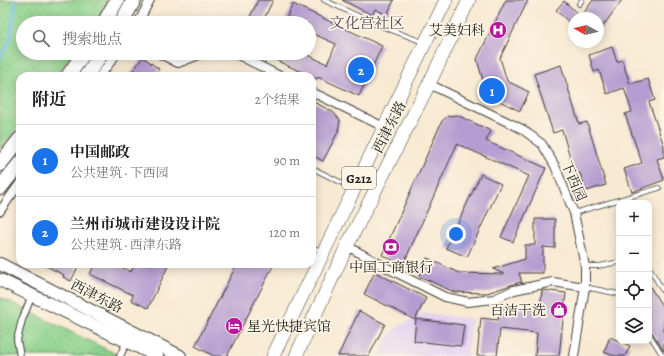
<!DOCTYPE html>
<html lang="zh">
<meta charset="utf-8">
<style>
:root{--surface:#fff;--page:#f2f2f2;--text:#222;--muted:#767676;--line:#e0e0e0;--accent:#1a73e8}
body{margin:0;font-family:Alegreya,"Noto Serif SC",serif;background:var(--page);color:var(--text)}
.controls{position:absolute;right:12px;bottom:12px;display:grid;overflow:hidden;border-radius:8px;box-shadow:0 2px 10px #0003}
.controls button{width:36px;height:36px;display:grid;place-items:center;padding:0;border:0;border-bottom:1px solid var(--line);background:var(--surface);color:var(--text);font:20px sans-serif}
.compass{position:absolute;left:568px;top:12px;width:36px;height:36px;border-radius:50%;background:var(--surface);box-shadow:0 2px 10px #0003;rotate:278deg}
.you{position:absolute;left:456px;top:234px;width:14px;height:14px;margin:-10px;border:3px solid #fff;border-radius:50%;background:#1a73e8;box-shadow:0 0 0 6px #1a73e833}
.badge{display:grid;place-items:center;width:26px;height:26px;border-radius:50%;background:var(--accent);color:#fff;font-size:13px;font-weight:700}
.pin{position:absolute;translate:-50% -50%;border:2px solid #fff;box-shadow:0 1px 4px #0006}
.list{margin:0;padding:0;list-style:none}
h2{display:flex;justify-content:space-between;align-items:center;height:52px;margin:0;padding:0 16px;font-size:17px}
h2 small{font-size:13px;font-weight:400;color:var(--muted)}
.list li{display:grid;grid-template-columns:26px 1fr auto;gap:12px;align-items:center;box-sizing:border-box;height:72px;padding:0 16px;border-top:1px solid var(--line)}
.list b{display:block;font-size:15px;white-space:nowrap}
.list p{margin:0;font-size:13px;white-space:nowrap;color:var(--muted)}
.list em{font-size:13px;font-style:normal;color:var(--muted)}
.icon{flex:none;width:22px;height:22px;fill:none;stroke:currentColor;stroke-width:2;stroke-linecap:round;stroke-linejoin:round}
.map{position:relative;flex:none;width:664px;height:356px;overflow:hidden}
.search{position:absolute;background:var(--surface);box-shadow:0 2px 10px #0003;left:16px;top:16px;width:300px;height:44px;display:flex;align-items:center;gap:10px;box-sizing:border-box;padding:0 14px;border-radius:22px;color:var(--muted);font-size:15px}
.panel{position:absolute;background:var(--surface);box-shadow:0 2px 10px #0003;left:16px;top:72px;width:300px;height:196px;border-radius:12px}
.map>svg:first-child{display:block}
.built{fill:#e4d3f1}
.grass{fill:url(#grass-dots);stroke:#547854}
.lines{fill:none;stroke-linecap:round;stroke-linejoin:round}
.stream{stroke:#71beeb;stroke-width:3}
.building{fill:#b59dd1}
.service-casing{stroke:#3d3b37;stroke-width:5.5}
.pedestrian-casing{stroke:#3d3b37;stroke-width:8}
.minor-casing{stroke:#3d3b37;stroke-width:10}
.secondary-casing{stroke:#3d3b37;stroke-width:14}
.primary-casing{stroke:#3d3b37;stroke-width:14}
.trunk-casing{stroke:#3d3b37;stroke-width:16}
.service{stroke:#fff;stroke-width:4}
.pedestrian{stroke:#fff;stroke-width:6}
.minor{stroke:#fff;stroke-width:8}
.secondary{stroke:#fff;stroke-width:12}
.primary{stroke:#fff;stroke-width:13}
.trunk{stroke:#fff;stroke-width:14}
.labels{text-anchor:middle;stroke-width:3.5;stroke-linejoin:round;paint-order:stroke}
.shield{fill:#fcf5e5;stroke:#5f5d58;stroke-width:1}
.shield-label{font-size:13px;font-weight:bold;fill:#1c1c1c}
.poi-label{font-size:14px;fill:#1c1c1c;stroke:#fcf5e5;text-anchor:end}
.street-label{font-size:14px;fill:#1c1c1c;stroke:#fcf5e5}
.neighbourhood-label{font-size:15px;fill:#52495b;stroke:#fcf5e5}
</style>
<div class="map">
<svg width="664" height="356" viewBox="0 0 664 356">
<defs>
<pattern id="grass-dots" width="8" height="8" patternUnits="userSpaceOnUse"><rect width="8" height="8" fill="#8cd38d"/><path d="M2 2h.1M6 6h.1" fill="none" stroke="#78b579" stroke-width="1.8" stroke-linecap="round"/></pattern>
</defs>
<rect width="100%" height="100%" fill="#fcf5e5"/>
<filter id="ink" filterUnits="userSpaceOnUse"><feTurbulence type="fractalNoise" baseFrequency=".025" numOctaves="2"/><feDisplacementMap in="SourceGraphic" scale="8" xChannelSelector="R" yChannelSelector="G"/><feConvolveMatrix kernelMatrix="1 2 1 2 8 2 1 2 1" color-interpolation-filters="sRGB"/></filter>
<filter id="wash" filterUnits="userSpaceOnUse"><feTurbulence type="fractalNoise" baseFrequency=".012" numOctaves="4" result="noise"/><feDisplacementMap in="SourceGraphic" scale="16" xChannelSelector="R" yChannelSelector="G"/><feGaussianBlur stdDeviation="0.9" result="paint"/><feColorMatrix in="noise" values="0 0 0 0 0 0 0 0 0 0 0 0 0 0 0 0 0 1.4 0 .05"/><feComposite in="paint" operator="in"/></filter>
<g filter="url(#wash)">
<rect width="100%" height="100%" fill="#f8e9d2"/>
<path class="built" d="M 424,313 L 472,319 L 467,356 L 378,356 L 389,335 L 398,327 Z"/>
<g class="grass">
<path d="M 0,0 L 108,0 L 101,14 L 95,23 L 23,23 L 23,53 L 73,53 L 56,76 L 20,76 L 20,125 L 0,149 Z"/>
<path d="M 0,297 L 120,356 L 0,356 Z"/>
</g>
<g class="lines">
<path class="stream" d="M 0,58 L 10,41 L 16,0"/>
</g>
<g id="blocks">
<g class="building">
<path d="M 258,0 L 273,0 L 262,23 L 247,23 Z"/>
<path d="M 342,0 L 394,0 L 387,15 L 375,9 L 372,15 Z"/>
<path d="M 506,0 L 528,0 L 500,58 L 507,81 L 529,92 L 520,111 L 487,95 L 477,59 Z"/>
<path d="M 593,0 L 622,0 L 598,33 L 598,18 L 574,18 L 574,27 L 556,10 L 564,1 L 581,17 Z"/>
<path d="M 293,4 L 382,46 L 359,96 L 318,77 L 317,79 L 260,53 L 303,53 L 327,64 L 336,44 L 309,32 L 309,23 L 290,23 L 285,21 Z"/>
<path d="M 612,47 L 617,62 L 622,60 L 630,84 L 648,79 L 655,100 L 649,102 L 664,146 L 664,157 L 657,159 L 664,180 L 632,192 L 624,169 L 642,163 L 625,114 L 632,112 L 624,88 L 607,94 L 599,70 L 594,72 L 589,55 Z"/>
<path d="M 143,57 L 159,69 L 154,76 L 129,76 Z"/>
<path d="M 561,65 L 579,124 L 587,122 L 606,185 L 586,191 L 580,173 L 575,174 L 562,130 L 553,133 L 534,74 Z"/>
<path d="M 312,101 L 333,112 L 340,120 L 338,132 L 323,161 L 312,155 Z"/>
<path d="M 457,115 L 491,131 L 486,141 L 546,168 L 513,242 L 501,237 L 529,176 L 457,144 L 403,265 L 382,255 L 442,121 L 448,116 Z"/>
<path d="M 481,174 L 501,184 L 467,257 L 446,248 Z"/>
<path d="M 535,219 L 555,219 L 555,248 L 543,247 L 543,273 L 519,273 L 522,283 L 520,282 L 487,293 L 454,292 L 419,276 L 427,258 L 459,273 L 504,274 L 493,269 L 525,259 L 525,245 L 535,245 Z"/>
<path d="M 42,264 L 67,264 L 77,269 L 71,281 L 63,277 L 64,275 Z"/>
<path d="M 95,264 L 115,264 L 131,272 L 135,264 L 169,264 L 148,308 L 131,300 L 133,295 L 90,274 Z"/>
<path d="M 237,264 L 274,264 L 227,356 L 214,356 L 195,346 Z"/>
<path d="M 375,272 L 426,298 L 415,320 L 364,294 Z"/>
<path d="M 649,285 L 664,309 L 664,351 L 649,328 Z"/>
<path d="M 542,290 L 566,293 L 559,356 L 535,356 L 537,333 L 500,329 L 497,356 L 477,356 L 481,318 L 498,320 L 500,307 L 540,311 Z"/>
<path d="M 359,311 L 385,324 L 369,356 L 338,356 Z"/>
<path d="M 416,319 L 464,325 L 461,346 L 414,341 Z"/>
<path d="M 610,337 L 630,346 L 625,356 L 614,356 L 604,352 Z"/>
</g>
</g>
</g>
<g filter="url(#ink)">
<use href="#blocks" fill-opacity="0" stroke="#3d3b37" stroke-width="1"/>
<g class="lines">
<defs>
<g id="service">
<path d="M 324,0 L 375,24 L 423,42"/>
<path d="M 579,4 L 582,0"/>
<path d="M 312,168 L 352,188"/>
<path d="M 574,213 L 659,188"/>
<path d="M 312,247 L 321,251"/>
<path d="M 585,266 L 599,266 L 619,262"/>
<path d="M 649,267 L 664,293"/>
<path d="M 585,287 L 619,294"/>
<path d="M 649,334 L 663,356"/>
</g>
<g id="pedestrian">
<path d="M 20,356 L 17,340 L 22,320 L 32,295"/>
<path d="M 120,356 L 127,342"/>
</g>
<g id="minor">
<path d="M 138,23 L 150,0"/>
<path d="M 158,53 L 178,63 L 204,53"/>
<path d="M 223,53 L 236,54 L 280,76"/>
<path d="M 100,76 L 117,53"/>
<path d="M 429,84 L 522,129 L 542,144 L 555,166 L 574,213 L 585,266 L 585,287 L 574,356"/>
<path d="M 312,92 L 384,127"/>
<path d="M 0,211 L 20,183"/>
<path d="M 347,246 L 393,271 L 445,297 L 468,302 L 494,299 L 514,290 L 553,282 L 585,287"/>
</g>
<g id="secondary">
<path d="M 0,264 L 180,356"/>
<path d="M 0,280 L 157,356"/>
</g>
<g id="primary">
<path d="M 273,356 L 446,0"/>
<path d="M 296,356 L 347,246 L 429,84 L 469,0"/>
</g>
<g id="trunk">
<path d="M 104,23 L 117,0"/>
<path d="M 121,23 L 134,0"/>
<path d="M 68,76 L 84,53"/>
<path d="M 86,76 L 102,53"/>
<path d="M 0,164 L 20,139"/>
<path d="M 0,188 L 20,163"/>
</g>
</defs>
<use href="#service" class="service-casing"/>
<use href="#pedestrian" class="pedestrian-casing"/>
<use href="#minor" class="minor-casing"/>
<use href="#secondary" class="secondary-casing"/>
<use href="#primary" class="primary-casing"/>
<use href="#trunk" class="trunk-casing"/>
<use href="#service" class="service"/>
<use href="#pedestrian" class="pedestrian"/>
<use href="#minor" class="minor"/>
<use href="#secondary" class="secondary"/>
<use href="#primary" class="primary"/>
<use href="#trunk" class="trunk"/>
</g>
</g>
<defs>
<symbol id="hospital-disc" viewBox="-11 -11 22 22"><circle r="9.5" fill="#b5179e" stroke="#fcf5e5"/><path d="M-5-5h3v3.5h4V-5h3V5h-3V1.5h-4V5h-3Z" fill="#fff"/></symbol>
<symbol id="bank-disc" viewBox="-11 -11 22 22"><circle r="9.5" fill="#b5179e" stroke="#fcf5e5"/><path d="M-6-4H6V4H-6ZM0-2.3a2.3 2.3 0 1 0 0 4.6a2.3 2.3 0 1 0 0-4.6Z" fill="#fff"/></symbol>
<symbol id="shop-disc" viewBox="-11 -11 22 22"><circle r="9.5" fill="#b5179e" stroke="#fcf5e5"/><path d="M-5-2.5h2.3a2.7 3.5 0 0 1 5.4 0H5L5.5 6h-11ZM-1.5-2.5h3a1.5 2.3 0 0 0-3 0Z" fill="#fff"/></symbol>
<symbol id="hotel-disc" viewBox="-11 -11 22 22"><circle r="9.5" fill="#b5179e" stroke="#fcf5e5"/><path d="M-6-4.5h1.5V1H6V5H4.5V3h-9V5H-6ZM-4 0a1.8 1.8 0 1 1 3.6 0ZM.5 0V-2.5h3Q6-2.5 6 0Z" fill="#fff"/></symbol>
</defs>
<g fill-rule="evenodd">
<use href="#hospital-disc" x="488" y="20" width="20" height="20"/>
<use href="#bank-disc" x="381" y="237" width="20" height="20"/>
<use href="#shop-disc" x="549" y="300" width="20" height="20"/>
<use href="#hotel-disc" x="224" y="316" width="20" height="20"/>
</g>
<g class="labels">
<rect class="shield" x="342" y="167" width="34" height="22" rx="3"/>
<g class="shield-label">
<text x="359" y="183">G212</text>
</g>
<g class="poi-label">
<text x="485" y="35">艾美妇科</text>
<text x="391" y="272" text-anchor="middle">中国工商银行</text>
<text x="546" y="315">百洁干洗</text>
<text x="247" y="331" text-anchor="start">星光快捷宾馆</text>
</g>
<g class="street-label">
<text transform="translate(389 127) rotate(-63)" y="5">西津东路</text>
<text transform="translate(574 181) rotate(67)" y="5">下西园</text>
<text transform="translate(97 296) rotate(27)" y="5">西津东路</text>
</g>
<g class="neighbourhood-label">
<text x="367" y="28">文化宫社区</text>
</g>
</g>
</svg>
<div class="controls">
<button>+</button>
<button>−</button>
<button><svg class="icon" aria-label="locate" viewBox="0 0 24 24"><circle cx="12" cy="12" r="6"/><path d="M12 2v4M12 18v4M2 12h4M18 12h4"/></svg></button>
<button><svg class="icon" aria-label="layers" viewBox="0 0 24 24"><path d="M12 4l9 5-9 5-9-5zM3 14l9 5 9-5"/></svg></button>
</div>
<svg class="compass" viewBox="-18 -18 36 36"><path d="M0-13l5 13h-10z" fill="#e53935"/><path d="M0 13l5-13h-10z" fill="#767676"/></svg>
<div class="you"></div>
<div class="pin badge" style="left:492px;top:91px">1</div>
<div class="pin badge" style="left:361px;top:70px">2</div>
<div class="search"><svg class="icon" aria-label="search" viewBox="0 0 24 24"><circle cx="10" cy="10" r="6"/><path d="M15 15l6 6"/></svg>搜索地点</div>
<section class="panel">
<h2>附近<small>2个结果</small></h2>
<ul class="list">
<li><span class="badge">1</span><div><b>中国邮政</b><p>公共建筑 · 下西园</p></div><em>90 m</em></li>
<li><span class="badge">2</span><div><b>兰州市城市建设设计院</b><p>公共建筑 · 西津东路</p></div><em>120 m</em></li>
</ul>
</section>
</div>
